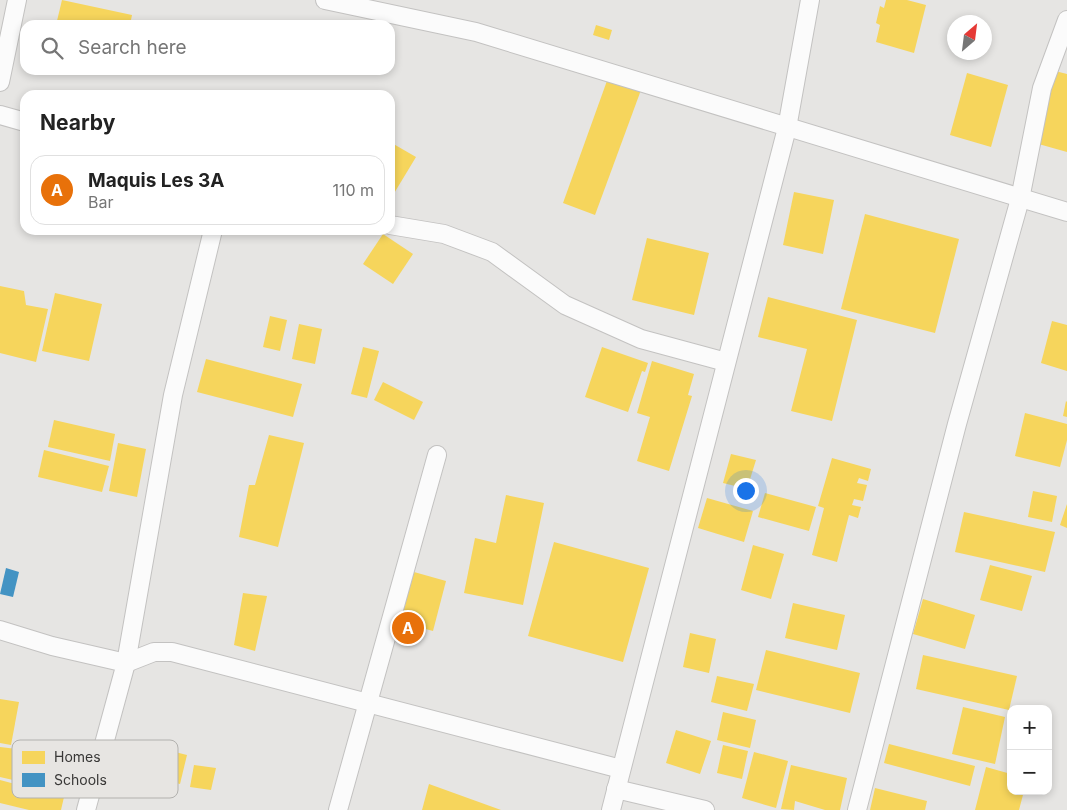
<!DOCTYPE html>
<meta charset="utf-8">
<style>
:root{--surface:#fff;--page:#f6f6f6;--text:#222;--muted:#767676;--line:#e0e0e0;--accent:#757473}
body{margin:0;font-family:Inter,sans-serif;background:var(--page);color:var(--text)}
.controls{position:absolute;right:15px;bottom:15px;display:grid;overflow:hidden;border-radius:10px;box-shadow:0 2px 8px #0003}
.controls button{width:45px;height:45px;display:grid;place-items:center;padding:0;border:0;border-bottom:1px solid var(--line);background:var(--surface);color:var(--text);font:25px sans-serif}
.compass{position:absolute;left:947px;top:15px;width:45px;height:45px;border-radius:50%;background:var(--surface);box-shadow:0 2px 8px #0003;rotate:28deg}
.you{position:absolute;left:745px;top:490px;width:18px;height:18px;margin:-12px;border:4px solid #fff;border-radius:50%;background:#1a73e8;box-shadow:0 0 0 8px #1a73e833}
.badge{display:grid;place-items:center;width:32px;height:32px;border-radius:50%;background:var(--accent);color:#fff;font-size:16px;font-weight:700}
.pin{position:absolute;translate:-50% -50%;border:2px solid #fff;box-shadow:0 1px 5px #0006}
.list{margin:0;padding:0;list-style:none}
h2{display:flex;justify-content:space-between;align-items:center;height:65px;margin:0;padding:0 20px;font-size:21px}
h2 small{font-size:16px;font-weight:400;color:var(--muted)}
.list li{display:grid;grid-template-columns:32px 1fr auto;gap:15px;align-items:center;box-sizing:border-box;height:70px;margin:0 10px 10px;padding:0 10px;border:1px solid var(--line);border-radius:15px}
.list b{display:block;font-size:19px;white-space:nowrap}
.list p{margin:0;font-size:16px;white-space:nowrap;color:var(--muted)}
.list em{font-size:16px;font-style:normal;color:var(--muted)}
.icon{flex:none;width:28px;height:28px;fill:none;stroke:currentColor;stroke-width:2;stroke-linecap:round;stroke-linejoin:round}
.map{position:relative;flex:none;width:1067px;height:810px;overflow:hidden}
.search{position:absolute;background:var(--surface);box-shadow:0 2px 8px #0003;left:20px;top:20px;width:375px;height:55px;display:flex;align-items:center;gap:12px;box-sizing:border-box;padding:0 18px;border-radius:15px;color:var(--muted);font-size:19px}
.panel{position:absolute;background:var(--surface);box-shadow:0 2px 8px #0003;left:20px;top:90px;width:375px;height:145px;border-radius:15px}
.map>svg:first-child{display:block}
.homes{fill:#f6d55c}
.schools{fill:#4393c3}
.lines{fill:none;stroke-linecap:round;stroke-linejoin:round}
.minor-casing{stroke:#c3c2c1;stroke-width:20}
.minor{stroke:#fbfbfb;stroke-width:18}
.key{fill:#e7e5e2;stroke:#b2b1ae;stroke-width:1}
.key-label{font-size:14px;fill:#383736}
</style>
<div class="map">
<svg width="1067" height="810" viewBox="0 0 1067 810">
<rect width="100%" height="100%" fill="#e6e5e3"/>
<g class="homes">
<path d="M 62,0 L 132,15 L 130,25 L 56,25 Z"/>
<path d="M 886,0 L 907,0 L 926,5 L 914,53 L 876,42 L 880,25 L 876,23 L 880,6 L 884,8 Z"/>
<path d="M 596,25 L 612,30 L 609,40 L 593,35 Z"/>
<path d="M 1055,71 L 1067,74 L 1067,152 L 1035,143 Z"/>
<path d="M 967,73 L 1008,85 L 991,147 L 950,135 Z"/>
<path d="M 608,78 L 641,90 L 595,215 L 563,203 Z"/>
<path d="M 390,142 L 416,157 L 390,200 Z"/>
<path d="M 794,192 L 834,200 L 823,254 L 783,245 Z"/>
<path d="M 865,214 L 959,239 L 935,333 L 841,309 Z"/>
<path d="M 64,230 L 78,230 L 77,234 Z"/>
<path d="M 383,234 L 413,254 L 393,284 L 363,264 Z"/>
<path d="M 647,238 L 709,253 L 694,315 L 632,300 Z"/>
<path d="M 0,286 L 24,291 L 26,305 L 48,309 L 36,362 L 0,353 Z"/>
<path d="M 55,293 L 102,304 L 89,361 L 42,351 Z"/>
<path d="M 768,297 L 857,320 L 832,421 L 791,411 L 807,349 L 758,337 Z"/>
<path d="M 270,316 L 287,320 L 280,351 L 263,347 Z"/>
<path d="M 1052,321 L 1067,325 L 1067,371 L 1041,363 Z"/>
<path d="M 299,324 L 322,329 L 315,364 L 292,359 Z"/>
<path d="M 363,347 L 379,351 L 367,398 L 351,394 Z"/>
<path d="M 602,347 L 648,363 L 645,372 L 642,371 L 628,412 L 585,397 Z"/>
<path d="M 206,359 L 302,384 L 293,417 L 197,392 Z"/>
<path d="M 652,361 L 694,374 L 688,395 L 692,396 L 669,471 L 637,461 L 650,417 L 637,413 Z"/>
<path d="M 383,382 L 423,402 L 414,420 L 374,400 Z"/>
<path d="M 1066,401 L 1067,402 L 1067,417 L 1063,416 Z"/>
<path d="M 1025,413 L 1067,424 L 1067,440 L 1060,467 L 1015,456 Z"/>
<path d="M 54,420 L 115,434 L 110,461 L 48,447 Z"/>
<path d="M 269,435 L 304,443 L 278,547 L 239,537 L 249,485 L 255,485 Z"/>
<path d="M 118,443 L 146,449 L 137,497 L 109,491 Z"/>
<path d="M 44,450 L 109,466 L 102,492 L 38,477 Z"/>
<path d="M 731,454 L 756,460 L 747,489 L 723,483 Z"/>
<path d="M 832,458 L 871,469 L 868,481 L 859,478 L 857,483 L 867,485 L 863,501 L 854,499 L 852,505 L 861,507 L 858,518 L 849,515 L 837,562 L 812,555 L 824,508 L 818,506 Z"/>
<path d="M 1033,491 L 1057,496 L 1052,522 L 1028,517 Z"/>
<path d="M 765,493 L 816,507 L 809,531 L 758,517 Z"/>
<path d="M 506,495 L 544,503 L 523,605 L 464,593 L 475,538 L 496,543 Z"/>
<path d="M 707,498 L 753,511 L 744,542 L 698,528 Z"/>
<path d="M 1067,504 L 1067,528 L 1060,525 Z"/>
<path d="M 964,512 L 1055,532 L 1045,572 L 955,552 Z"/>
<path d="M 554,542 L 649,568 L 623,662 L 528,636 Z"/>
<path d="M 753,545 L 784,554 L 771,599 L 741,590 Z"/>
<path d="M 990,565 L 1032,576 L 1022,611 L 980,600 Z"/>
<path d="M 414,572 L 446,581 L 433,631 L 400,622 Z"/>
<path d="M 243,593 L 267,596 L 255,651 L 234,645 Z"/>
<path d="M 923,599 L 975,615 L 965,649 L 913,634 Z"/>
<path d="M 793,603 L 845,615 L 837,650 L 785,638 Z"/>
<path d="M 690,633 L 716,639 L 709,673 L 683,667 Z"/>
<path d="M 766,650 L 860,673 L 850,713 L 756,690 Z"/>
<path d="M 923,655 L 1017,676 L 1009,710 L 916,689 Z"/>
<path d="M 717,676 L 754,684 L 747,711 L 711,702 Z"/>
<path d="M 0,699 L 19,702 L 11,745 L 0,743 Z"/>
<path d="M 963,707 L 1005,717 L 995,764 L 952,754 Z"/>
<path d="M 723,712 L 756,720 L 750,748 L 717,740 Z"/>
<path d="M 676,730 L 711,741 L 700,774 L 666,763 Z"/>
<path d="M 889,744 L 975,766 L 970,786 L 884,763 Z"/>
<path d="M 723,745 L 748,751 L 742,779 L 717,773 Z"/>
<path d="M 0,747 L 34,751 L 26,783 L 0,777 Z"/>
<path d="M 155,747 L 187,755 L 180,784 L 148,776 Z"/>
<path d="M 754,752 L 788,761 L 776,808 L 742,798 Z"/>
<path d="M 194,765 L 216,768 L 211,790 L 190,787 Z"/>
<path d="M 791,765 L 847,778 L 840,810 L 825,810 L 795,801 L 794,810 L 781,809 Z"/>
<path d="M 986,767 L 1011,774 L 1011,791 L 1024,791 L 1019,810 L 975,810 Z"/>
<path d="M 0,780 L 64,797 L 61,810 L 29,810 L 0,803 Z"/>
<path d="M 429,784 L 501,810 L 422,810 Z"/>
<path d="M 875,788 L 927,801 L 925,810 L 870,810 Z"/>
</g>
<path class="schools" d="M 6,568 L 19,572 L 13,597 L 0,594 Z"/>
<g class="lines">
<defs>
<g id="minor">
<path d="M 325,0 L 476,32 L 1067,212"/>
<path d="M 0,82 L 17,0"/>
<path d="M 0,115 L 25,122"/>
<path d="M 390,225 L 444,234 L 492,252 L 565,305 L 641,339 L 726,362"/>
<path d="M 0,630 L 52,646 L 126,663 L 154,652 L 172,652 L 621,769"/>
<path d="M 616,789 L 705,810"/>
<path d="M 86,810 L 126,663 L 173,395 L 213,230"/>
<path d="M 338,810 L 437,455"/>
<path d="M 611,810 L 787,128 L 810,0"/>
<path d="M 857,810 L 957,424 L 1020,199 L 1042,88 L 1067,20"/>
</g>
</defs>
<use href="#minor" class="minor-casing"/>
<use href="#minor" class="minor"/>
</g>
<rect x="12" y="740" width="166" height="58" rx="8" class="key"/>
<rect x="22" y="751" width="23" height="13" fill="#f6d55c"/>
<rect x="22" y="773" width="23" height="14" fill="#4393c3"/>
<g class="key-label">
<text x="54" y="762">Homes</text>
<text x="54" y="785">Schools</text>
</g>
</svg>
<div class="controls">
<button>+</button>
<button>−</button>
</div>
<svg class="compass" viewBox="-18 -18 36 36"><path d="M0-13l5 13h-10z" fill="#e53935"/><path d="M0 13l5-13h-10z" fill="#767676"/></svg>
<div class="you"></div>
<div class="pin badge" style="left:408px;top:628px;background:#e8710a">A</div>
<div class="search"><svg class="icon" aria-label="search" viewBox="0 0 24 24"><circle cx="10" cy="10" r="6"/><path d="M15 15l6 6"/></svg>Search here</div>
<section class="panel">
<h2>Nearby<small></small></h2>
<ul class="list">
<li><span class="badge" style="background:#e8710a">A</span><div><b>Maquis Les 3A</b><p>Bar</p></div><em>110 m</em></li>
</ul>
</section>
</div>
